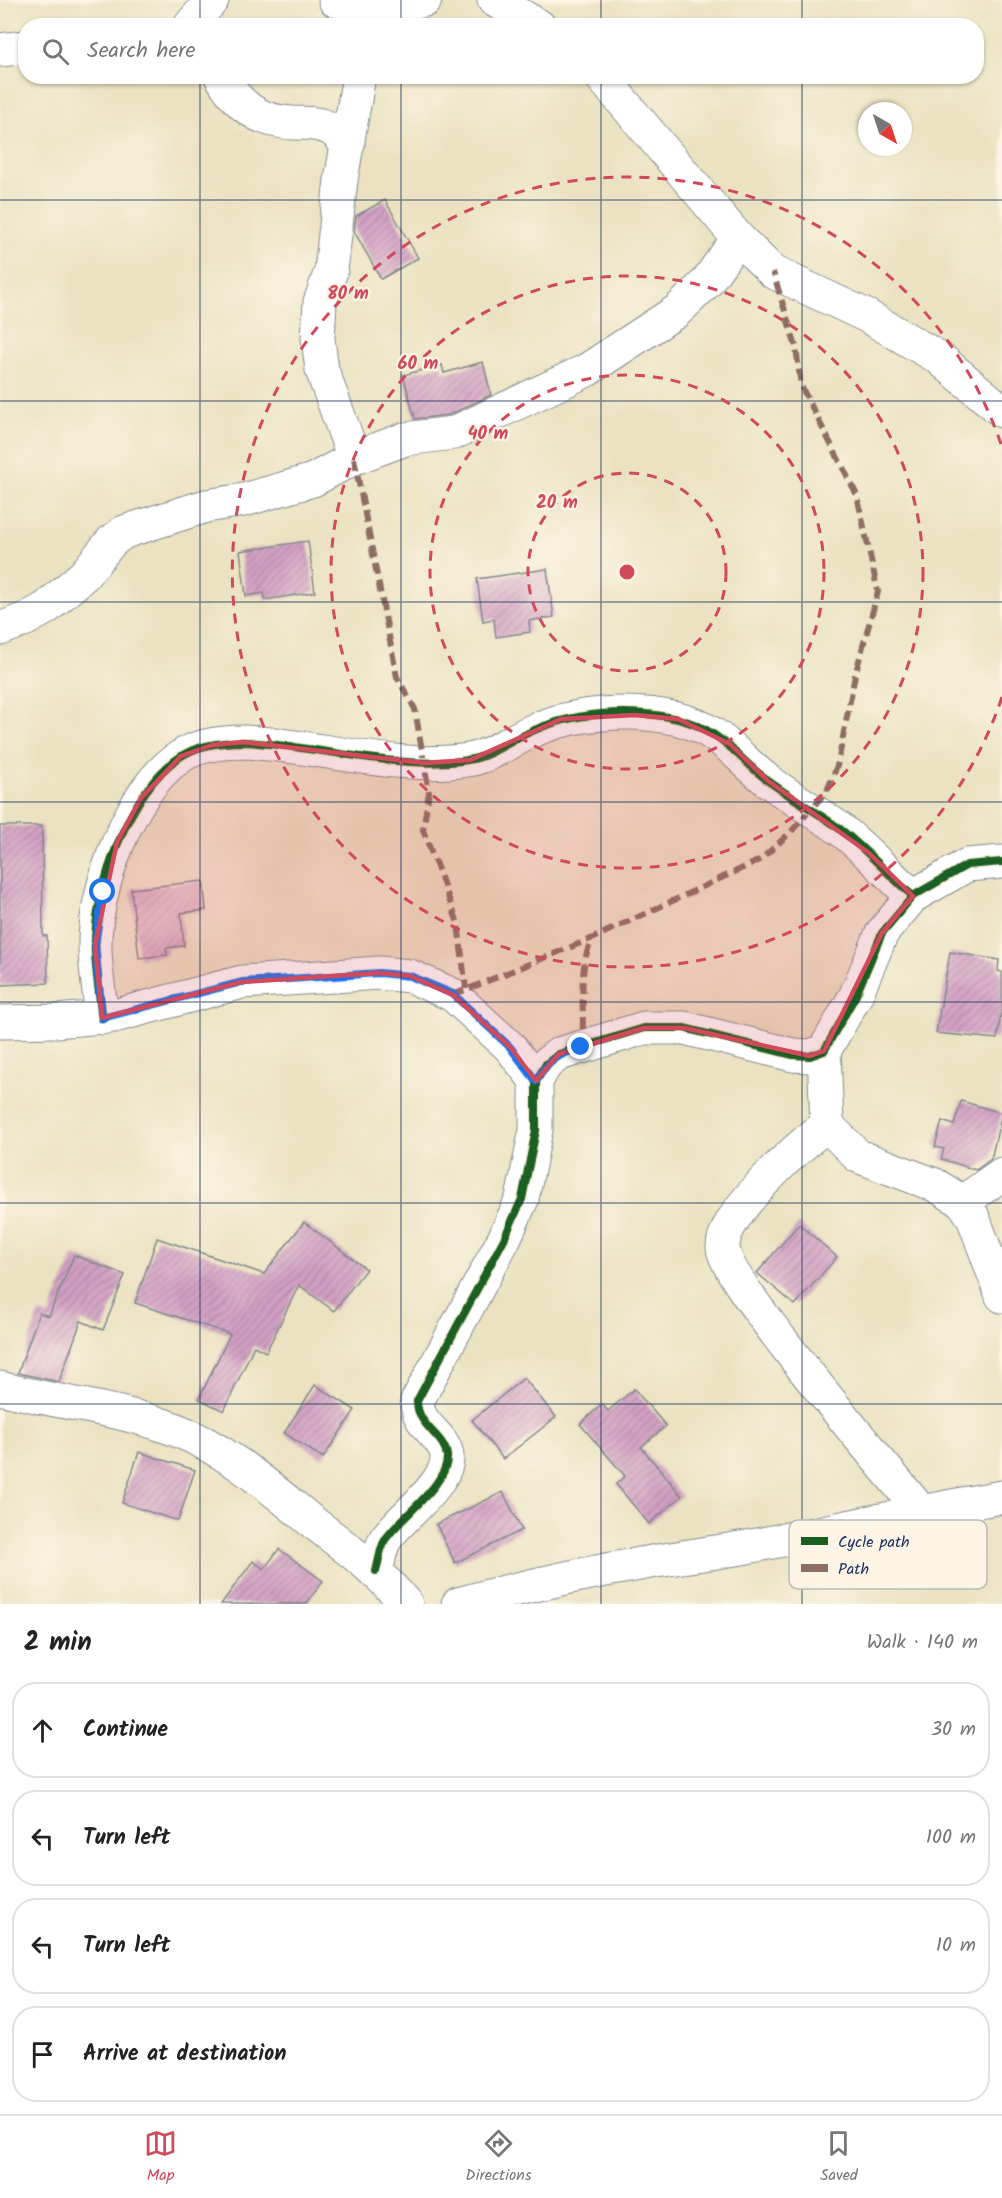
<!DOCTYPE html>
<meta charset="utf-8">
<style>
:root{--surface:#fff;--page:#f6f6f6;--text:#222;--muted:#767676;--line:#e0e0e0;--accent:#d1495b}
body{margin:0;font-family:Kalam,sans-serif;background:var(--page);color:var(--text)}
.compass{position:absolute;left:858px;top:102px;width:54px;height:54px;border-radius:50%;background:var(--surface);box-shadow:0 2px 4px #0004;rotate:141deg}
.stop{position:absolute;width:18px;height:18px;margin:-14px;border:4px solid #1a73e8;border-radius:50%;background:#fff}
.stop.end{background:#1a73e8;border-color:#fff;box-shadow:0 2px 6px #0008}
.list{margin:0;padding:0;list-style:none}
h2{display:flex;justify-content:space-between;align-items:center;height:78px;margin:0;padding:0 24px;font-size:26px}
h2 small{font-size:20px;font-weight:400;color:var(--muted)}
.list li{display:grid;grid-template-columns:39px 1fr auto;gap:18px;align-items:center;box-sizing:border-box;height:96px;margin:0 12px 12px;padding:0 12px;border:2px solid var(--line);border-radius:24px}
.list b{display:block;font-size:22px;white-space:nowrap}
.list em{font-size:20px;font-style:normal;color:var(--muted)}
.icon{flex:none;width:33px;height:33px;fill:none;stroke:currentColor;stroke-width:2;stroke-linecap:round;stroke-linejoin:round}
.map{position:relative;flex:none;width:1002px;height:1604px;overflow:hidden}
.search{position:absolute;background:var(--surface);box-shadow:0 2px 4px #0004;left:18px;right:18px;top:18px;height:66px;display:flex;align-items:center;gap:15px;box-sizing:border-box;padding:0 21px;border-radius:24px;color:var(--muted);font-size:22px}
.sheet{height:510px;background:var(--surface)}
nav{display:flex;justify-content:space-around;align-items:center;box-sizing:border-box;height:84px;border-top:2px solid var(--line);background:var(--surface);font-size:16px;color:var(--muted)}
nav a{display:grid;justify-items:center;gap:3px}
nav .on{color:var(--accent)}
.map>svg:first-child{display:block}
.building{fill:url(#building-hatch)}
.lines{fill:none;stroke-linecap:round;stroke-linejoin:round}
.minor-casing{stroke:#82888f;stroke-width:35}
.minor{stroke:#fff;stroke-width:33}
.quiet{stroke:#8d6e63;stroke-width:6;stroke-dasharray:12 6;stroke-linecap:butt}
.cycleway-casing{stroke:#fcf5e5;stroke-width:11}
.cycleway{stroke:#1b5e20;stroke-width:8}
.route{stroke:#1a73e8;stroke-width:8}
.marked{fill:#d1495b;fill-opacity:0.2;stroke:#d1495b;stroke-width:4.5;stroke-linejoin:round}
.grid{fill:none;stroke:#1b2f5e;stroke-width:1.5;stroke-opacity:0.55}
.ring{fill:none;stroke:#d1495b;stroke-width:3;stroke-dasharray:10 8}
.key{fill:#fcf5e5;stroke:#b8babc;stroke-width:1.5}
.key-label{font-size:16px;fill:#1b2f5e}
.centre{fill:#d1495b;stroke:#fcf5e5;stroke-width:3}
.ring-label{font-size:18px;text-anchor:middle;font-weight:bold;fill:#d1495b;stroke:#fcf5e5;stroke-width:4.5;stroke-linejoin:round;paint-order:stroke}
</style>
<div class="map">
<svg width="1002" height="1604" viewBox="0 0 1002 1604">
<defs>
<pattern id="building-hatch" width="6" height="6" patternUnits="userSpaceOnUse" patternTransform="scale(1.5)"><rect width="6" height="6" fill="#d3a0c3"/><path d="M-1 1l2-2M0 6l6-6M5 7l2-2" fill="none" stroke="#aa83a2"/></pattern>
</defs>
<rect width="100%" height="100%" fill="#fcf5e5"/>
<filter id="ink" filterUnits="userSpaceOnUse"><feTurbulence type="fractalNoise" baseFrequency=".0167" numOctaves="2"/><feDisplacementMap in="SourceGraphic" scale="12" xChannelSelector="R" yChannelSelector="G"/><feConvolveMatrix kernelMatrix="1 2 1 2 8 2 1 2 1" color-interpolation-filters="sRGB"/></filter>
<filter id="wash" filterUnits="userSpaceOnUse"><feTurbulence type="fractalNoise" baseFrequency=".008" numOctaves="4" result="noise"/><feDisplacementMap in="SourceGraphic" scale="24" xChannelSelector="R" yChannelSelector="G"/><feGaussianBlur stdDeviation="1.35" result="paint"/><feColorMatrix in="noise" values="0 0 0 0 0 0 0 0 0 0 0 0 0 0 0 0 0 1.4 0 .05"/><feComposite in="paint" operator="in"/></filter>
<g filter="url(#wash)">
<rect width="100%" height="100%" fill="#eae2c0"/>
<g id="blocks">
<g class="building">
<path d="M 385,200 L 418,258 L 381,279 L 354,231 L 356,216 Z"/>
<path d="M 483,362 L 491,395 L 449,415 L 415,419 L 403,375 L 442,365 L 444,373 Z"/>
<path d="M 308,541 L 315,592 L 265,600 L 264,593 L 246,596 L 240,551 Z"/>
<path d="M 547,569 L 554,617 L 529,621 L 530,632 L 496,637 L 494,619 L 483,621 L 477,579 Z"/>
<path d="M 0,826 L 42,826 L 43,936 L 47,936 L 48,983 L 0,985 Z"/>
<path d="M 203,881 L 206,910 L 181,913 L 184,946 L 166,948 L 167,955 L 139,958 L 131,889 Z"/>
<path d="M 950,952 L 999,960 L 998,971 L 1002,972 L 1002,1009 L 997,1039 L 936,1033 Z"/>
<path d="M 961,1101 L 1002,1113 L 991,1159 L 976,1170 L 941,1159 L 944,1149 L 935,1147 L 942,1121 L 954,1125 Z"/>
<path d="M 304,1222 L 366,1269 L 334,1311 L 299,1285 L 266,1352 L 254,1346 L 224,1411 L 199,1399 L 230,1334 L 135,1303 L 157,1238 L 264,1274 Z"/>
<path d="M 799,1224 L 837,1257 L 795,1305 L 757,1273 Z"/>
<path d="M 74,1255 L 125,1275 L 103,1330 L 81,1321 L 59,1382 L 18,1373 L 39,1313 L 49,1316 Z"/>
<path d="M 524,1378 L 556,1417 L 503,1459 L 472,1420 Z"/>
<path d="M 315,1385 L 355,1410 L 323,1458 L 284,1433 Z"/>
<path d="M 634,1389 L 666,1426 L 641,1447 L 682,1496 L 649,1524 L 616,1484 L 625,1476 L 580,1424 L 602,1404 L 608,1411 Z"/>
<path d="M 139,1452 L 195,1470 L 178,1521 L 122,1503 Z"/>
<path d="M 503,1492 L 522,1530 L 455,1563 L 436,1524 Z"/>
<path d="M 279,1549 L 323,1581 L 306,1604 L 221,1604 L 253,1561 L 264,1569 Z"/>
</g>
</g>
</g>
<g filter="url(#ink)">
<use href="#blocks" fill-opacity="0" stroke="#82888f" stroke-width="1.5"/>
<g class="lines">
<defs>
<g id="minor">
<path d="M 335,0 L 367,12"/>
<path d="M 494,0 L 539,26"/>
<path d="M 368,6 L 399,6 L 425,0"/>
<path d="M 190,26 L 212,0"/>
<path d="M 0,50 L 26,47"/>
<path d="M 221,76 C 238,106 259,122 294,123 C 306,123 320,123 331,129 C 337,133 342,139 348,144"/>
<path d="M 601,76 L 738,238 L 773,272 L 867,316 L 939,358 L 1002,411"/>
<path d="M 354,458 L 322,370 L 318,339 L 320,302 L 331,271 L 341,180 L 359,76"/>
<path d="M 0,629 L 26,619 L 46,608 L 84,575 L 111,542 L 124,532 L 206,506 L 244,500 L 313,480 L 354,458 L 405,439 L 454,433 L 587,370 L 677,311 L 706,283 L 738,238"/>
<path d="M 102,1018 C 100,994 95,970 95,947 C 94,889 130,789 180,757 C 197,745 224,742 244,742 C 318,745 394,771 468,760 C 489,757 509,742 528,733 C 571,712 631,708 678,719 C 722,730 735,756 767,780 C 791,798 817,812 840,829 C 867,850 888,875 913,896"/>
<path d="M 0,1022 L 56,1021 L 114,1016 L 242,982 L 379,973 L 410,976 L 453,995 L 510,1047 L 536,1081"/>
<path d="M 824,1051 L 827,1125 L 858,1156 L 935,1185 L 963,1202 L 973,1217 L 1002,1296"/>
<path d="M 827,1125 C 800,1145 721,1214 723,1248 C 725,1282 889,1472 920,1510"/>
<path d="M 963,1202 L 1002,1174"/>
<path d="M 0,1388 C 58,1403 118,1408 174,1429 C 226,1449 268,1486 310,1520 C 345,1547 378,1570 406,1604"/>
<path d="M 376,1571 C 379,1561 380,1548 385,1540 C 398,1519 449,1484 447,1456 C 445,1435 417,1427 417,1401 L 504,1239 L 522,1199 L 536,1130 L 536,1081 L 546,1064 L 559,1054 L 644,1028 L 684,1028 L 793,1055 L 810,1056 L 824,1051 L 856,995 L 882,933 L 913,896 L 967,865 L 1002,862"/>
<path d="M 458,1604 C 518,1588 579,1574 640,1564 C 677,1557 715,1553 752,1546 C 836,1530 918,1511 1002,1497"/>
</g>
</defs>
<use href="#minor" class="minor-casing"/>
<use href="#minor" class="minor"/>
<g class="quiet">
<path d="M 354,458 L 397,677 L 415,709 L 429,792 L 423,830 L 458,923 L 466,989"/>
<path d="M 453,995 L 593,938 L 760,860 L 790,833 L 827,791 L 838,763 L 855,675 L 878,592 L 857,495 L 801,386 L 796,347 L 773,272"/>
<path d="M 581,1047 C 587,1011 575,971 593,938"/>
</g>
<defs>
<g id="cycleway">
<path d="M 102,1018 C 100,994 95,970 95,947 C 94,889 130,789 180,757 C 197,745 224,742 244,742 C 318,745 394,771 468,760 C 489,757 509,742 528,733 C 571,712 631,708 678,719 C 722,730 735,756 767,780 C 791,798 817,812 840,829 C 867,850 888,875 913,896"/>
<path d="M 376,1571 C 379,1561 380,1548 385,1540 C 398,1519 449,1484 447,1456 C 445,1435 417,1427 417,1401 L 504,1239 L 522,1199 L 536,1130 L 536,1081 L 546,1064 L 559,1054 L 644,1028 L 684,1028 L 793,1055 L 810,1056 L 824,1051 L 856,995 L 882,933 L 913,896 L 967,865 L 1002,862"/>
</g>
</defs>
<use href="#cycleway" class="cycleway-casing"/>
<use href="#cycleway" class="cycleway"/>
</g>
</g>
<g class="lines" filter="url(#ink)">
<path class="route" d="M 103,892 L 95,945 L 102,1018 L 242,982 L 379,973 L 410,976 L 453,994 L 510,1047 L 536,1081 C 548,1061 559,1054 581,1047"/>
</g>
<path class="marked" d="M 635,715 L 678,719 L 730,744 L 767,780 L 869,853 L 913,896 L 882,933 L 824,1051 L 810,1056 L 684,1028 L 644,1028 L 559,1054 L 536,1081 L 510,1047 L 453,995 L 410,976 L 379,973 L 242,982 L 102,1018 L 95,945 L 117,842 L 141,798 L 181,756 L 212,745 L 243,742 L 425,763 L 470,760 L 561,719 Z"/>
<path class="grid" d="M 200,0 L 200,26M 401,0 L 401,26M 601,0 L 601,26M 802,0 L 802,26M 200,76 L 200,1604M 401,76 L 401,1604M 601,76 L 601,1604M 802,76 L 802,1604M 0,200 L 1002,200M 0,401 L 1002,401M 0,602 L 1002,602M 0,802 L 1002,802M 0,1002 L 1002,1002M 0,1203 L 1002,1203M 0,1404 L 1002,1404"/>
<g class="ring">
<circle cx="627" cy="572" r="99"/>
<circle cx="627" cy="572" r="197"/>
<circle cx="627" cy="572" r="296"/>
<path d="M1002 697A395 395 0 1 1 1002 447"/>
</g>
<rect x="789" y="1520" width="198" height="69" rx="9" class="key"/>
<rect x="801" y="1537" width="27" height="8" fill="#1b5e20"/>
<rect x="801" y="1564" width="27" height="8" fill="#8d6e63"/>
<g class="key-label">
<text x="838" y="1547">Cycle path</text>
<text x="838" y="1574">Path</text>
</g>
<circle cx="627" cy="572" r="9" class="centre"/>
<g class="ring-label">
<text x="348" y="299">80 m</text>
<text x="418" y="369">60 m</text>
<text x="488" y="439">40 m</text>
<text x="557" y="508">20 m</text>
</g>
</svg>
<svg class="compass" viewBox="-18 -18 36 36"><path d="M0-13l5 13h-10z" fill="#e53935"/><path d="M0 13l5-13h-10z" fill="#767676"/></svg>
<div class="stop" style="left:103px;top:892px"></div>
<div class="stop end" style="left:581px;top:1047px"></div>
<div class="search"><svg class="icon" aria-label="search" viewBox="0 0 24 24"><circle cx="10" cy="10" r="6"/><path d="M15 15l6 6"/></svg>Search here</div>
</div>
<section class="sheet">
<h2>2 min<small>Walk · 140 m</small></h2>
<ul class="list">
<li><svg class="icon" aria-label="ahead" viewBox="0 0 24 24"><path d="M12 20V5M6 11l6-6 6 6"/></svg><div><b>Continue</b></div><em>30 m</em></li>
<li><svg class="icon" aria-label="left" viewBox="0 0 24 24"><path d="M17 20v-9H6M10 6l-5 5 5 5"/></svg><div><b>Turn left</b></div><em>100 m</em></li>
<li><svg class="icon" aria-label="left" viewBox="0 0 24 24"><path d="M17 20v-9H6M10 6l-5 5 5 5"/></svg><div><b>Turn left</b></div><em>10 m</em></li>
<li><svg class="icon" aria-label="arrive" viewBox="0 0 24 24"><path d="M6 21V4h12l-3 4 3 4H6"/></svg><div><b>Arrive at destination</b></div></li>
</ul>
</section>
<nav>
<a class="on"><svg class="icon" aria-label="map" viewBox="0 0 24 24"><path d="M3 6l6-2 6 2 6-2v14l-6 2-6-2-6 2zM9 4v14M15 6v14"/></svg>Map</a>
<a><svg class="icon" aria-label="directions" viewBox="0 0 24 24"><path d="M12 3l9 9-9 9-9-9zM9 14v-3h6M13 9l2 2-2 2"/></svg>Directions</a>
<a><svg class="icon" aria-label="saved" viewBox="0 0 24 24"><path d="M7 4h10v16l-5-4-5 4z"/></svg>Saved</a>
</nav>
